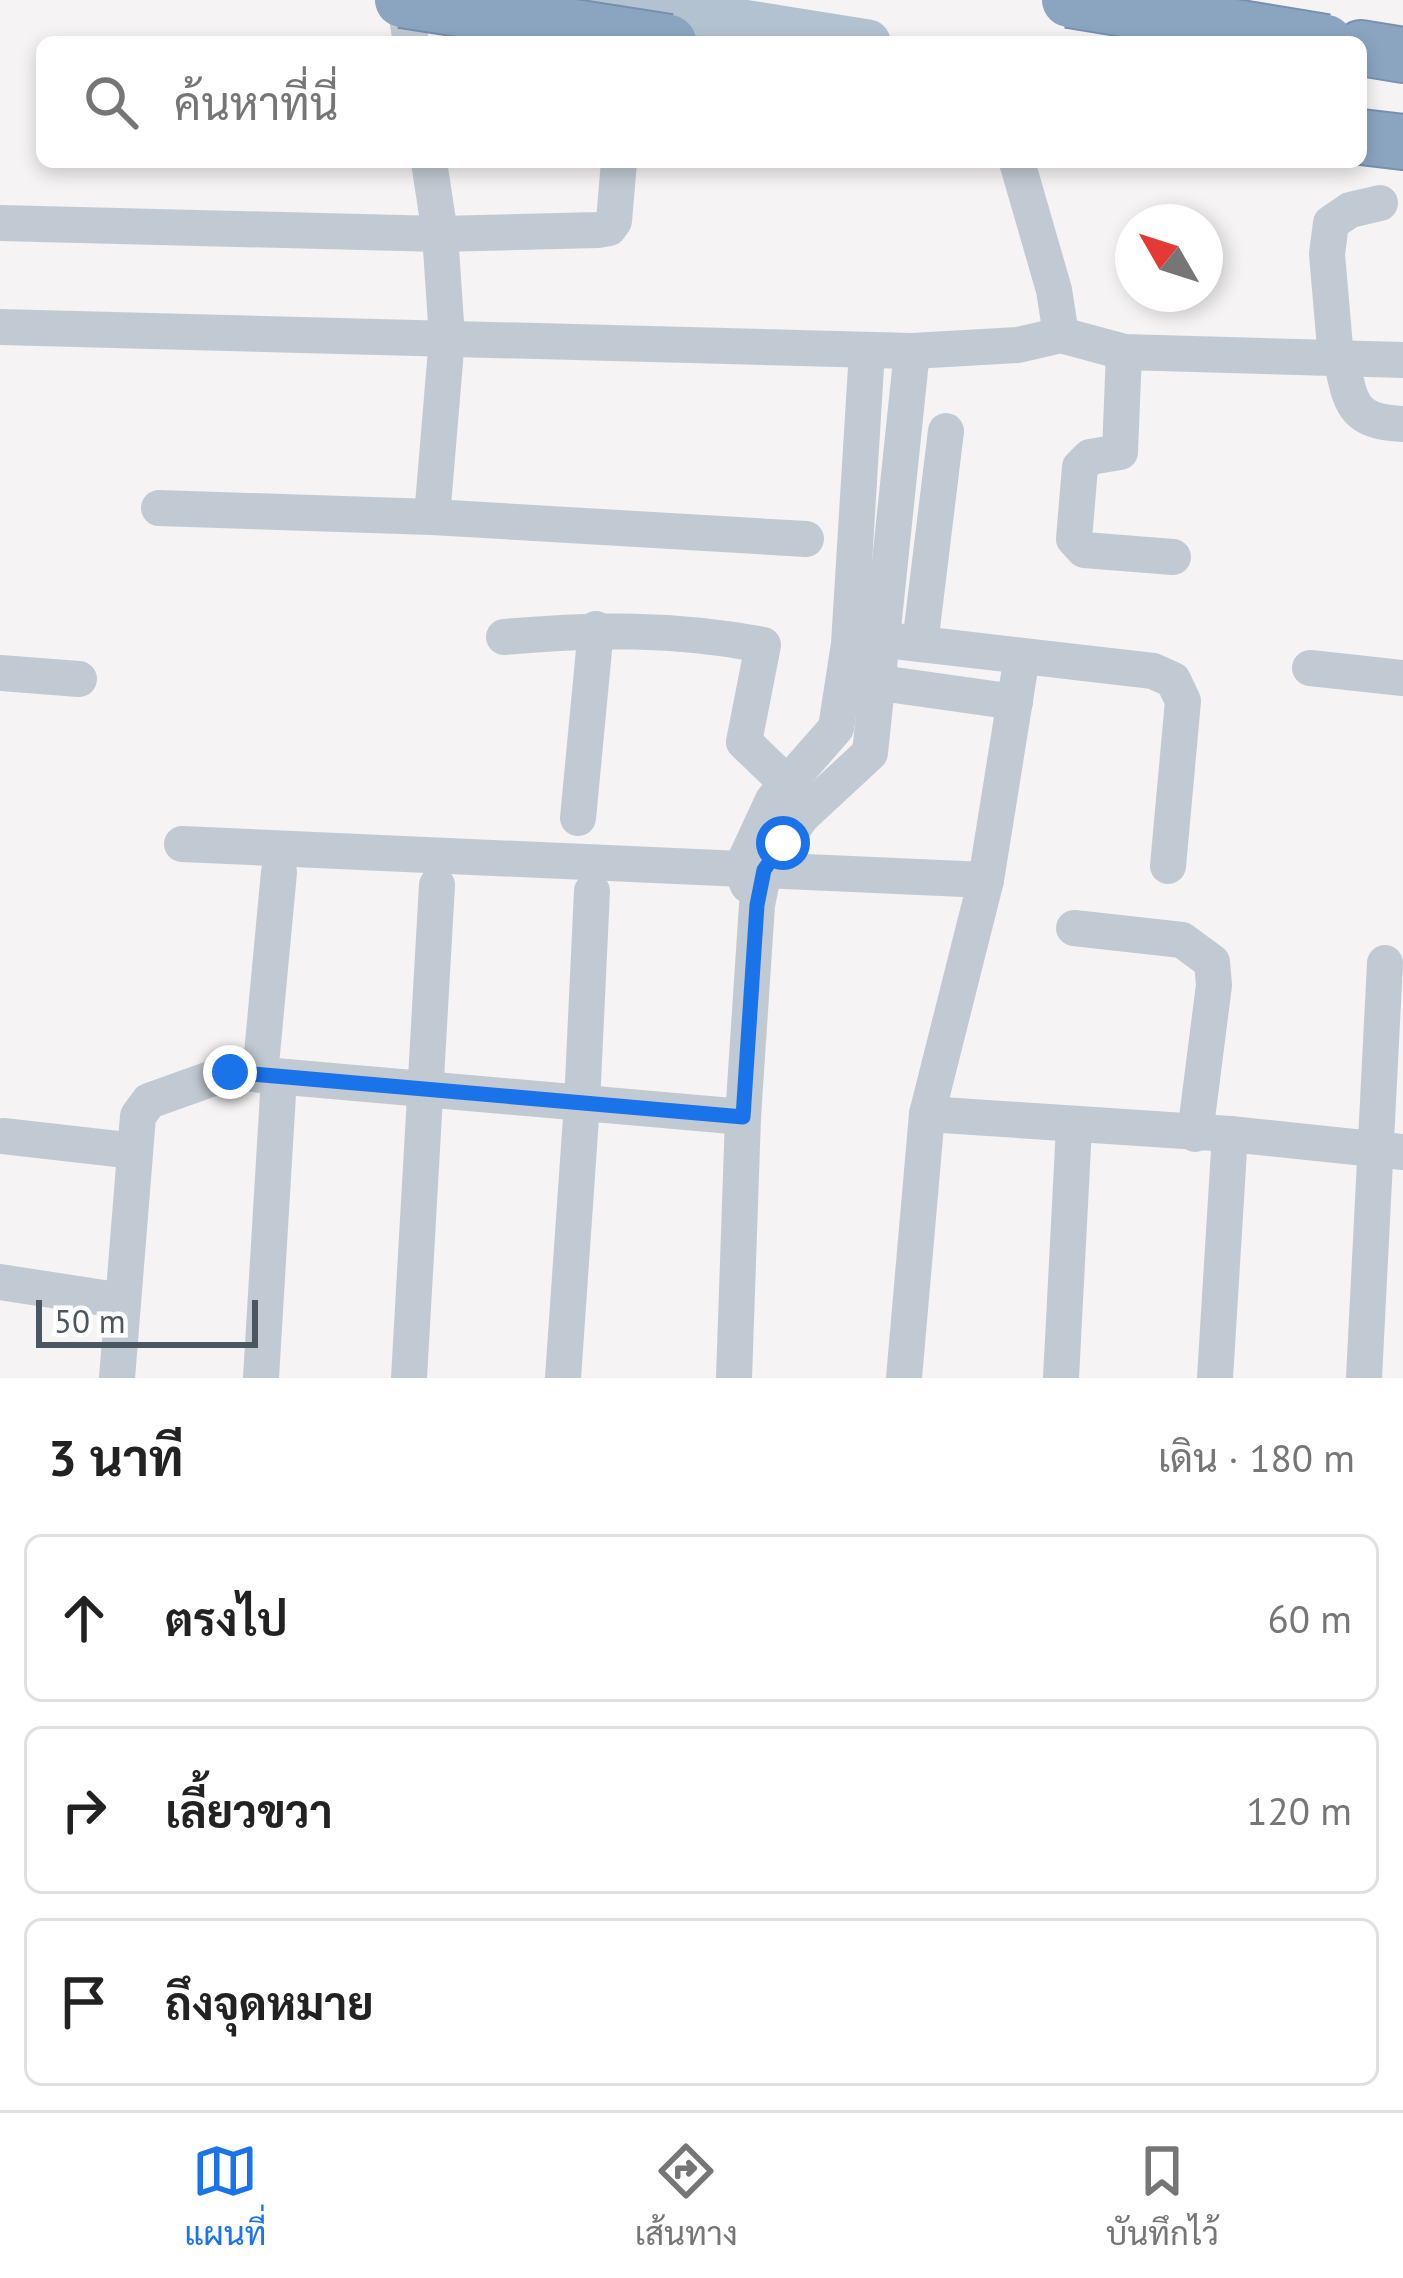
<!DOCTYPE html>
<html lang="th">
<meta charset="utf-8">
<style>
:root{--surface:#fff;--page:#f2f2f2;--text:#222;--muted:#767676;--line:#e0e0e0;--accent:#1a73e8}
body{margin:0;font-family:"PT Sans",Sarabun,sans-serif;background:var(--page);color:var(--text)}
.compass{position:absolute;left:1115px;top:204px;width:108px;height:108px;border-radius:50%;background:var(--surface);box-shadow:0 6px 18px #0003;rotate:309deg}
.scale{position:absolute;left:36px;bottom:30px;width:222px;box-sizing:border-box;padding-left:12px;border:6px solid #4a5661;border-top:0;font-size:33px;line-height:42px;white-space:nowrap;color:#4a5661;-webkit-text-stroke:9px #fff;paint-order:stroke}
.stop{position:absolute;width:36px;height:36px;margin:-27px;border:9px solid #1a73e8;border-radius:50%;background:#fff}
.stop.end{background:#1a73e8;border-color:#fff;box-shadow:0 3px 12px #0008}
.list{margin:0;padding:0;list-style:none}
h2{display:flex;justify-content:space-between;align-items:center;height:156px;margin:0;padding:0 48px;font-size:51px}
h2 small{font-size:39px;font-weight:400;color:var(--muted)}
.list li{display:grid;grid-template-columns:78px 1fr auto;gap:36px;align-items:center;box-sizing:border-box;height:168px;margin:0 24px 24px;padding:0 24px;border:3px solid var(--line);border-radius:18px}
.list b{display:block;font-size:45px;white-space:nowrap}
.list em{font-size:39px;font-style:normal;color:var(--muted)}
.icon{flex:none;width:66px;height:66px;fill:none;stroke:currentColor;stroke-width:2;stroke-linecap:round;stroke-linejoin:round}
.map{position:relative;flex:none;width:1403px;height:1378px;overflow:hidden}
.search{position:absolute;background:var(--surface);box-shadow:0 6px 18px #0003;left:36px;right:36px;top:36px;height:132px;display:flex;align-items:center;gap:30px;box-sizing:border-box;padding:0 42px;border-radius:18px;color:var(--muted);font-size:45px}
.sheet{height:732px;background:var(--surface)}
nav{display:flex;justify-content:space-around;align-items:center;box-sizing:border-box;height:168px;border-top:3px solid var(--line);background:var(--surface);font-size:33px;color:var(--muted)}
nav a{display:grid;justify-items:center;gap:6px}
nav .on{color:var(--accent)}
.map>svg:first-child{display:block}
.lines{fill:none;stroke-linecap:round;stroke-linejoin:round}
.highway-casing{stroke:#7690ad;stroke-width:58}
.minor{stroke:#c1cad2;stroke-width:36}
.major{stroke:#b3c2d1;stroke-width:45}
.highway{stroke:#8ba5c1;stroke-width:54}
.highway-bridge-casing{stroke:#7690ad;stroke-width:58;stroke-linecap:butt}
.highway-bridge{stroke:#8ba5c1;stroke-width:54}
.route{stroke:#1a73e8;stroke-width:15}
</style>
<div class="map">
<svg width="1403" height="1378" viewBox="0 0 1403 1378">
<rect width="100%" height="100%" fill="#f5f3f3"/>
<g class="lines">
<defs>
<g id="highway">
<path d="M 1361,48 L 1403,55"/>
<path d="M 1361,137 L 1403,142"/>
</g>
</defs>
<use href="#highway" class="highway-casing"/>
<g class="minor">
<path d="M 404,0 L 411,42"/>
<path d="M 429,162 L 440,234 L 447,338 L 432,517"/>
<path d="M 1017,162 L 1054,290 L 1061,335"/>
<path d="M 0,223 L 440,234 L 598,230 L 609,228 L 614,221 L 619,162"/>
<path d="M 0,327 L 912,351 L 1018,345 L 1061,335 L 1124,352 L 1403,360"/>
<path d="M 1124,352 L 1120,452 L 1090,457 L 1080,467 L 1074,539 L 1084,550 L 1173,557"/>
<path d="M 1336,359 L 1327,254 L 1331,223 L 1350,210 L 1380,203"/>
<path d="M 1341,359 C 1351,404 1352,422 1403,424"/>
<path d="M 159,508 L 432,517 L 806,539"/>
<path d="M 504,637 C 592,629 676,628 763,645 L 744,742 L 804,800"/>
<path d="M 860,637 L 1153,671 L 1173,680 L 1183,701 L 1168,866"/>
<path d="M 920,644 L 946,431"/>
<path d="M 1310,668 L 1403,678"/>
<path d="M 0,673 L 79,679"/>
<path d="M 852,679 L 1015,702"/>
<path d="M 578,818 L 596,629"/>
<path d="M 182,844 L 986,880"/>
<path d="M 748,885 L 741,869 L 773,800 L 836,728 L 849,644 L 867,351"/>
<path d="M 1074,928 L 1182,940 L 1212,962 L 1214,985 L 1195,1134"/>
<path d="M 260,1075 L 279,872"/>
<path d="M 927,1114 L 1230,1134 L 1403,1152"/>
<path d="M 3,1136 L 135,1151"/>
<path d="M 0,1282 L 123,1301"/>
<path d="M 117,1378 L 138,1116 L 149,1101 L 230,1072 L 743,1117"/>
<path d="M 261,1378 L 279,1077"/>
<path d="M 409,1378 L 437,885"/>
<path d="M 563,1378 L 582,1103 L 592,891"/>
<path d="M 734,1378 L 743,1117 L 757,905 L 764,870 L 802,816 L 870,753 L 912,351"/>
<path d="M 904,1378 L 927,1114 L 986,880 L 1022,656"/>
<path d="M 1061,1378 L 1074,1127"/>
<path d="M 1215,1378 L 1230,1134"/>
<path d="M 1364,1378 L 1385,963"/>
</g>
<path class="major" d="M 605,0 L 868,42"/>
<use href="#highway" class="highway"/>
<defs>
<g id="highway-bridge">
<path d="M 402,0 L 669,42"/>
<path d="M 1069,0 L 1326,42"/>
</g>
</defs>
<use href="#highway-bridge" class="highway-bridge-casing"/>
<use href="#highway-bridge" class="highway-bridge"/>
</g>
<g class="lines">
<path class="route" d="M 230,1072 L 743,1117 L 757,905 L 764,870 L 783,843"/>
</g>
</svg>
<svg class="compass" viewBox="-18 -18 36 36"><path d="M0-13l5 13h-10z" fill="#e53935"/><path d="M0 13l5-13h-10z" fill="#767676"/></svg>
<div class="scale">50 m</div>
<div class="stop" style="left:783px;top:843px"></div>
<div class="stop end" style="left:230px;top:1072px"></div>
<div class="search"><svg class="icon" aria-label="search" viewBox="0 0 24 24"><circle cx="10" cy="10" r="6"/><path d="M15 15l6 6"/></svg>ค้นหาที่นี่</div>
</div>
<section class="sheet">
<h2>3 นาที<small>เดิน · 180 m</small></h2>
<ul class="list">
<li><svg class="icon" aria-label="ahead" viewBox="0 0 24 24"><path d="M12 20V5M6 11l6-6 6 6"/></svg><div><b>ตรงไป</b></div><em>60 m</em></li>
<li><svg class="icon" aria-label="right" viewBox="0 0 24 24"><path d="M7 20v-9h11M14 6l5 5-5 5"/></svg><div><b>เลี้ยวขวา</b></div><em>120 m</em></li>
<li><svg class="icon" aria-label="arrive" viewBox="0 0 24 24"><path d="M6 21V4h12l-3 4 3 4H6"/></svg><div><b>ถึงจุดหมาย</b></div></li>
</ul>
</section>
<nav>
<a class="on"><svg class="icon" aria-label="map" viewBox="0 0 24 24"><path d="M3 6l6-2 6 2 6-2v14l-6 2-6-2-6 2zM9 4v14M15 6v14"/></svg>แผนที่</a>
<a><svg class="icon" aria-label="directions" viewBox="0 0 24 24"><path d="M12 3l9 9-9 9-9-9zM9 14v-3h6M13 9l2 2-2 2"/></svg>เส้นทาง</a>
<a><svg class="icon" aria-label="saved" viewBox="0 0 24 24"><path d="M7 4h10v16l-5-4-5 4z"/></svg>บันทึกไว้</a>
</nav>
